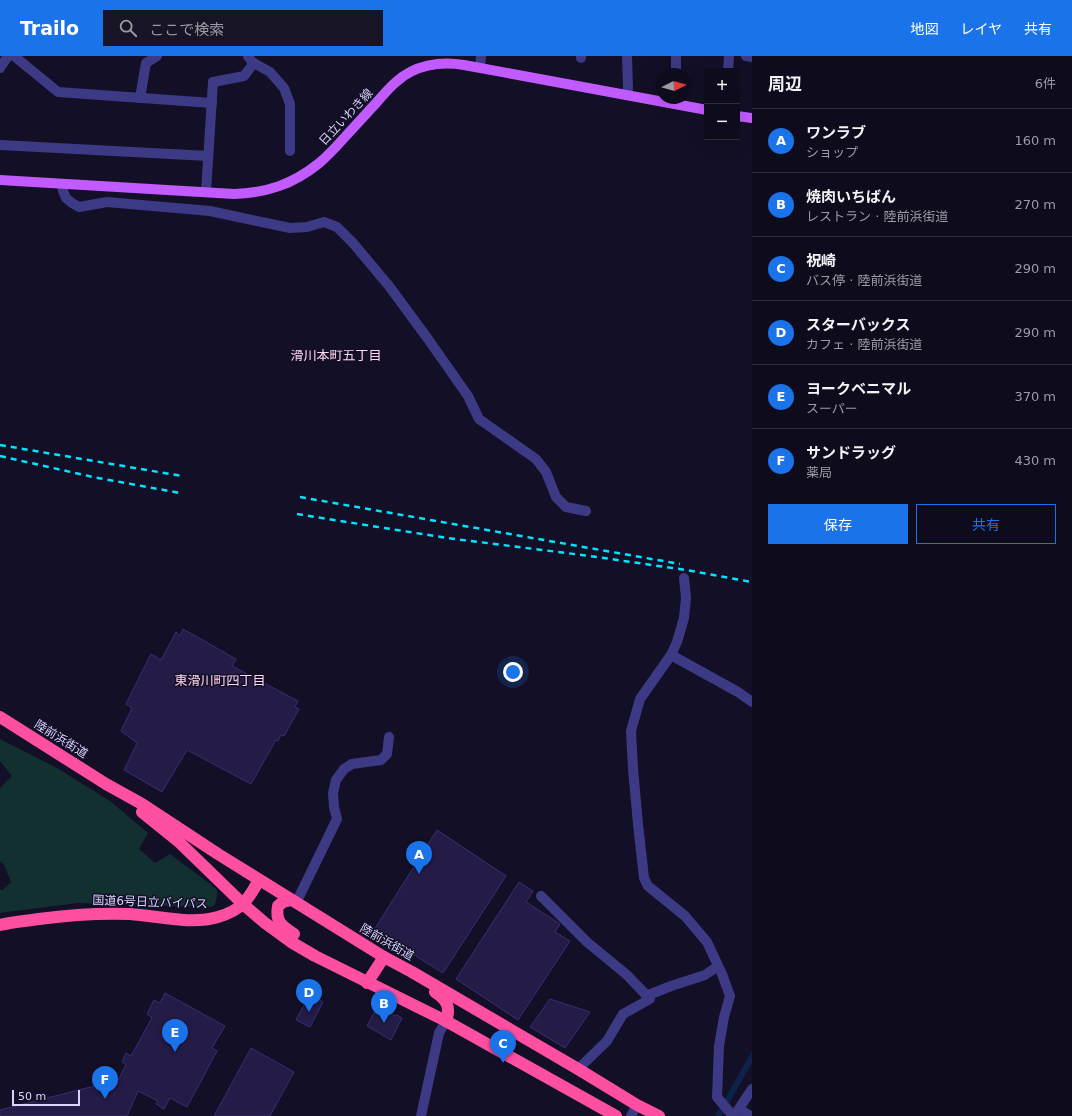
<!DOCTYPE html>
<html lang="ja">
<meta charset="utf-8">
<style>
:root{--surface:#0e0b1c;--page:#171425;--text:#f1f3f6;--muted:#9b9ba3;--line:#2e2b3b;--accent:#1a73e8}
body{margin:0;font-family:"DejaVu Sans","Noto Sans JP",sans-serif;background:var(--page);color:var(--text)}
.controls{position:absolute;right:12px;top:12px;display:grid;overflow:hidden;border-radius:0px;box-shadow:0 4px 16px #0002}
.controls button{width:36px;height:36px;display:grid;place-items:center;padding:0;border:0;border-bottom:1px solid var(--line);background:var(--surface);color:var(--text);font:20px sans-serif}
.compass{position:absolute;left:656px;top:12px;width:36px;height:36px;border-radius:50%;background:var(--surface);box-shadow:0 4px 16px #0002;rotate:84deg}
.scale{position:absolute;left:12px;bottom:10px;width:68px;box-sizing:border-box;padding-left:4px;border:2px solid #d9d4ff;border-top:0;font-size:11px;line-height:14px;white-space:nowrap;color:#d9d4ff;-webkit-text-stroke:3px #130f26;paint-order:stroke}
.you{position:absolute;left:513px;top:616px;width:14px;height:14px;margin:-10px;border:3px solid #fff;border-radius:50%;background:#1a73e8;box-shadow:0 0 0 6px #1a73e833}
.badge{display:grid;place-items:center;width:26px;height:26px;border-radius:50%;background:var(--accent);color:#fff;font-size:13px;font-weight:700}
.pin{position:absolute;translate:-50% -33px;filter:drop-shadow(0 1px 2px #0008)}
.pin::after{content:'';position:absolute;top:21px;width:14px;height:12px;background:inherit;clip-path:polygon(0 0,100% 0,50% 100%)}
.list{margin:0;padding:0;list-style:none}
h2{display:flex;justify-content:space-between;align-items:center;height:52px;margin:0;padding:0 16px;font-size:17px}
h2 small{font-size:13px;font-weight:400;color:var(--muted)}
.list li{display:grid;grid-template-columns:26px 1fr auto;gap:12px;align-items:center;box-sizing:border-box;height:64px;padding:0 16px;border-top:1px solid var(--line)}
.list b{display:block;font-size:15px;white-space:nowrap}
.list p{margin:0;font-size:13px;white-space:nowrap;color:var(--muted)}
.list em{font-size:13px;font-style:normal;color:var(--muted)}
.actions{display:flex;gap:8px;padding:12px 16px}
.actions a{flex:1;padding:9px 0;border:1px solid var(--accent);border-radius:0px;text-align:center;font-size:14px;color:var(--accent)}
.actions .main{background:var(--accent);color:#fff}
.icon{flex:none;width:22px;height:22px;fill:none;stroke:currentColor;stroke-width:2;stroke-linecap:round;stroke-linejoin:round}
.map{position:relative;flex:none;width:752px;height:1060px;overflow:hidden}
header{display:flex;align-items:center;gap:24px;box-sizing:border-box;height:56px;padding:0 20px;background:var(--accent);color:#fff}
header strong{font-size:19px}
nav{display:flex;gap:22px;margin-inline-start:auto;font-size:14px}
.search{width:280px;height:36px;background:var(--page);display:flex;align-items:center;gap:10px;box-sizing:border-box;padding:0 14px;border-radius:0px;color:var(--muted);font-size:15px}
main{display:flex}
aside{flex:1;background:var(--surface)}
.map>svg:first-child{display:block}
.green{fill:#12302f}
.water{fill:#0c2248}
.building{fill:#241b47;stroke:#3b2d73}
.lines{fill:none;stroke-linecap:round;stroke-linejoin:round}
.minor{stroke:#3d3a85;stroke-width:10}
.major{stroke:#c25bff;stroke-width:10}
.highway{stroke:#ff4fa3;stroke-width:12}
.rail{stroke:#00e5ff;stroke-width:2.5;stroke-dasharray:6 5;stroke-linecap:butt}
.labels{text-anchor:middle;stroke-width:3;stroke-linejoin:round;paint-order:stroke}
.street-label{font-size:12px;fill:#d9d4ff;stroke:#130f26}
.neighbourhood-label{font-size:13px;fill:#ffd6f0;stroke:#130f26}
</style>
<header>
<strong>Trailo</strong>
<div class="search"><svg class="icon" aria-label="search" viewBox="0 0 24 24"><circle cx="10" cy="10" r="6"/><path d="M15 15l6 6"/></svg>ここで検索</div>
<nav><a>地図</a><a>レイヤ</a><a>共有</a></nav>
</header>
<main>
<div class="map">
<svg width="752" height="1060" viewBox="0 0 752 1060">
<rect width="100%" height="100%" fill="#130f26"/>
<path class="green" d="M 0,683 L 57,712 L 110,745 L 148,777 L 139,793 L 155,807 L 170,798 L 209,827 L 217,834 L 217,841 L 214,850 L 208,851 L 78,847 L 0,857 L 0,833 L 3,834 L 11,826 L 4,809 L 0,805 L 0,732 L 12,720 L 0,705 Z"/>
<path class="water" d="M 752,995 L 752,1007 L 722,1060 L 715,1060 Z"/>
<g class="building">
<path d="M 183,573 L 236,603 L 232,610 L 298,645 L 295,651 L 299,653 L 284,680 L 281,679 L 278,685 L 276,684 L 251,728 L 187,694 L 162,736 L 124,714 L 137,687 L 121,675 L 132,652 L 126,648 L 151,598 L 161,604 L 176,576 L 180,580 Z"/>
<path d="M 437,774 L 506,820 L 443,917 L 374,874 Z"/>
<path d="M 519,826 L 533,835 L 526,846 L 560,868 L 555,876 L 570,885 L 518,964 L 456,923 Z"/>
<path d="M 165,937 L 225,970 L 212,992 L 217,995 L 187,1051 L 170,1042 L 164,1053 L 156,1048 L 158,1045 L 138,1035 L 127,1060 L 0,1060 L 0,1054 L 118,1024 L 126,1009 L 122,1006 L 126,997 L 131,1000 L 152,962 L 147,958 L 154,944 L 160,947 Z"/>
<path d="M 313,940 L 323,946 L 310,971 L 296,964 L 305,947 L 308,949 Z"/>
<path d="M 550,943 L 590,956 L 565,992 L 530,971 Z"/>
<path d="M 377,951 L 396,960 L 397,959 L 402,962 L 391,984 L 367,970 Z"/>
<path d="M 251,992 L 294,1016 L 270,1060 L 214,1060 Z"/>
</g>
<g class="lines">
<g class="minor">
<path d="M 14,0 L 58,36 L 212,47"/>
<path d="M 248,0 L 252,6 L 270,16 L 284,32 L 290,48 L 290,95"/>
<path d="M 581,0 L 581,2"/>
<path d="M 676,0 L 676,18"/>
<path d="M 746,0 L 752,1"/>
<path d="M 480,11 L 481,0"/>
<path d="M 0,12 L 8,0"/>
<path d="M 728,15 L 729,0"/>
<path d="M 627,38 L 628,32 L 627,0"/>
<path d="M 140,42 L 146,7 L 157,0"/>
<path d="M 0,89 L 208,100"/>
<path d="M 62,128 L 63,135 L 66,142 L 72,147 L 79,151 L 107,146 L 210,155 L 290,172 L 307,171 L 324,166 L 337,171 L 353,187 L 389,230 L 428,283 L 468,340 L 479,363 L 536,403 L 546,416 L 556,441 L 566,451 L 586,455"/>
<path d="M 206,136 L 213,26 L 244,20 L 254,7"/>
<path d="M 684,522 L 686,542 L 684,562 L 677,586 L 671,599 L 640,643 L 631,675 L 633,713 L 638,768 L 644,822 L 648,830 L 685,860 L 707,886 L 722,918 L 730,940 L 724,961 L 719,990 L 717,1041 L 733,1060"/>
<path d="M 671,599 L 738,636 L 752,646"/>
<path d="M 541,840 L 587,886 L 627,919 L 650,943 L 623,958 L 607,985 L 578,1013"/>
<path d="M 296,847 L 337,763 L 334,751 L 333,737 L 336,724 L 344,713 L 352,708 L 381,704 L 387,698 L 389,681"/>
<path d="M 646,940 L 671,930 L 705,919 L 718,910"/>
<path d="M 739,1053 L 750,1060"/>
<path d="M 421,1060 L 439,977 L 446,965"/>
<path d="M 631,1060 L 637,1049"/>
<path d="M 734,1060 L 752,1033"/>
</g>
<g class="major">
<path d="M 737,60 L 752,62"/>
<path d="M 0,124 L 234,138 C 267,137 293,128 318,108 C 328,100 336,91 344,82 C 355,70 366,58 377,46 C 383,39 389,32 396,26 C 414,9 440,5 464,9 L 707,54"/>
</g>
<g class="highway">
<path d="M 0,661 L 106,728 L 142,748 L 218,798 L 384,901 L 412,916 L 578,1013 L 637,1049 L 659,1060"/>
<path d="M 142,756 L 178,785 L 244,849 L 265,867 L 291,886 L 315,900 L 446,965 L 616,1060"/>
<path d="M 291,844 L 283,846 L 278,850 C 275,866 282,870 294,878"/>
<path d="M 0,869 C 13,866 26,865 39,863 C 69,859 100,857 130,858 C 158,860 191,869 218,861 C 242,854 248,844 259,824"/>
<path d="M 367,927 L 384,901"/>
<path d="M 435,936 C 447,944 451,951 446,965"/>
</g>
<g class="rail">
<path d="M 0,389 L 182,420"/>
<path d="M 0,400 L 93,421 L 180,437"/>
<path d="M 300,441 L 680,508"/>
<path d="M 297,458 L 447,482 L 590,500 L 686,514 L 752,526"/>
</g>
</g>
<g class="labels">
<g class="street-label">
<text transform="translate(346 61) rotate(-47)" y="4">日立いわき線</text>
<text transform="translate(61 683) rotate(32)" y="4">陸前浜街道</text>
<text transform="translate(150 846) rotate(2)" y="4">国道6号日立バイパス</text>
<text transform="translate(387 886) rotate(30)" y="4">陸前浜街道</text>
</g>
<g class="neighbourhood-label">
<text x="336" y="304">滑川本町五丁目</text>
<text x="220" y="629">東滑川町四丁目</text>
</g>
</g>
</svg>
<div class="controls">
<button>+</button>
<button>−</button>
</div>
<svg class="compass" viewBox="-18 -18 36 36"><path d="M0-13l5 13h-10z" fill="#e53935"/><path d="M0 13l5-13h-10z" fill="#9b9ba3"/></svg>
<div class="scale">50 m</div>
<div class="you"></div>
<div class="pin badge" style="left:419px;top:818px">A</div>
<div class="pin badge" style="left:384px;top:967px">B</div>
<div class="pin badge" style="left:503px;top:1007px">C</div>
<div class="pin badge" style="left:309px;top:956px">D</div>
<div class="pin badge" style="left:175px;top:996px">E</div>
<div class="pin badge" style="left:105px;top:1043px">F</div>
</div>
<aside>
<h2>周辺<small>6件</small></h2>
<ul class="list">
<li><span class="badge">A</span><div><b>ワンラブ</b><p>ショップ</p></div><em>160 m</em></li>
<li><span class="badge">B</span><div><b>焼肉いちばん</b><p>レストラン · 陸前浜街道</p></div><em>270 m</em></li>
<li><span class="badge">C</span><div><b>祝崎</b><p>バス停 · 陸前浜街道</p></div><em>290 m</em></li>
<li><span class="badge">D</span><div><b>スターバックス</b><p>カフェ · 陸前浜街道</p></div><em>290 m</em></li>
<li><span class="badge">E</span><div><b>ヨークベニマル</b><p>スーパー</p></div><em>370 m</em></li>
<li><span class="badge">F</span><div><b>サンドラッグ</b><p>薬局</p></div><em>430 m</em></li>
</ul>
<div class="actions"><a class="main">保存</a><a>共有</a></div>
</aside>
</main>
